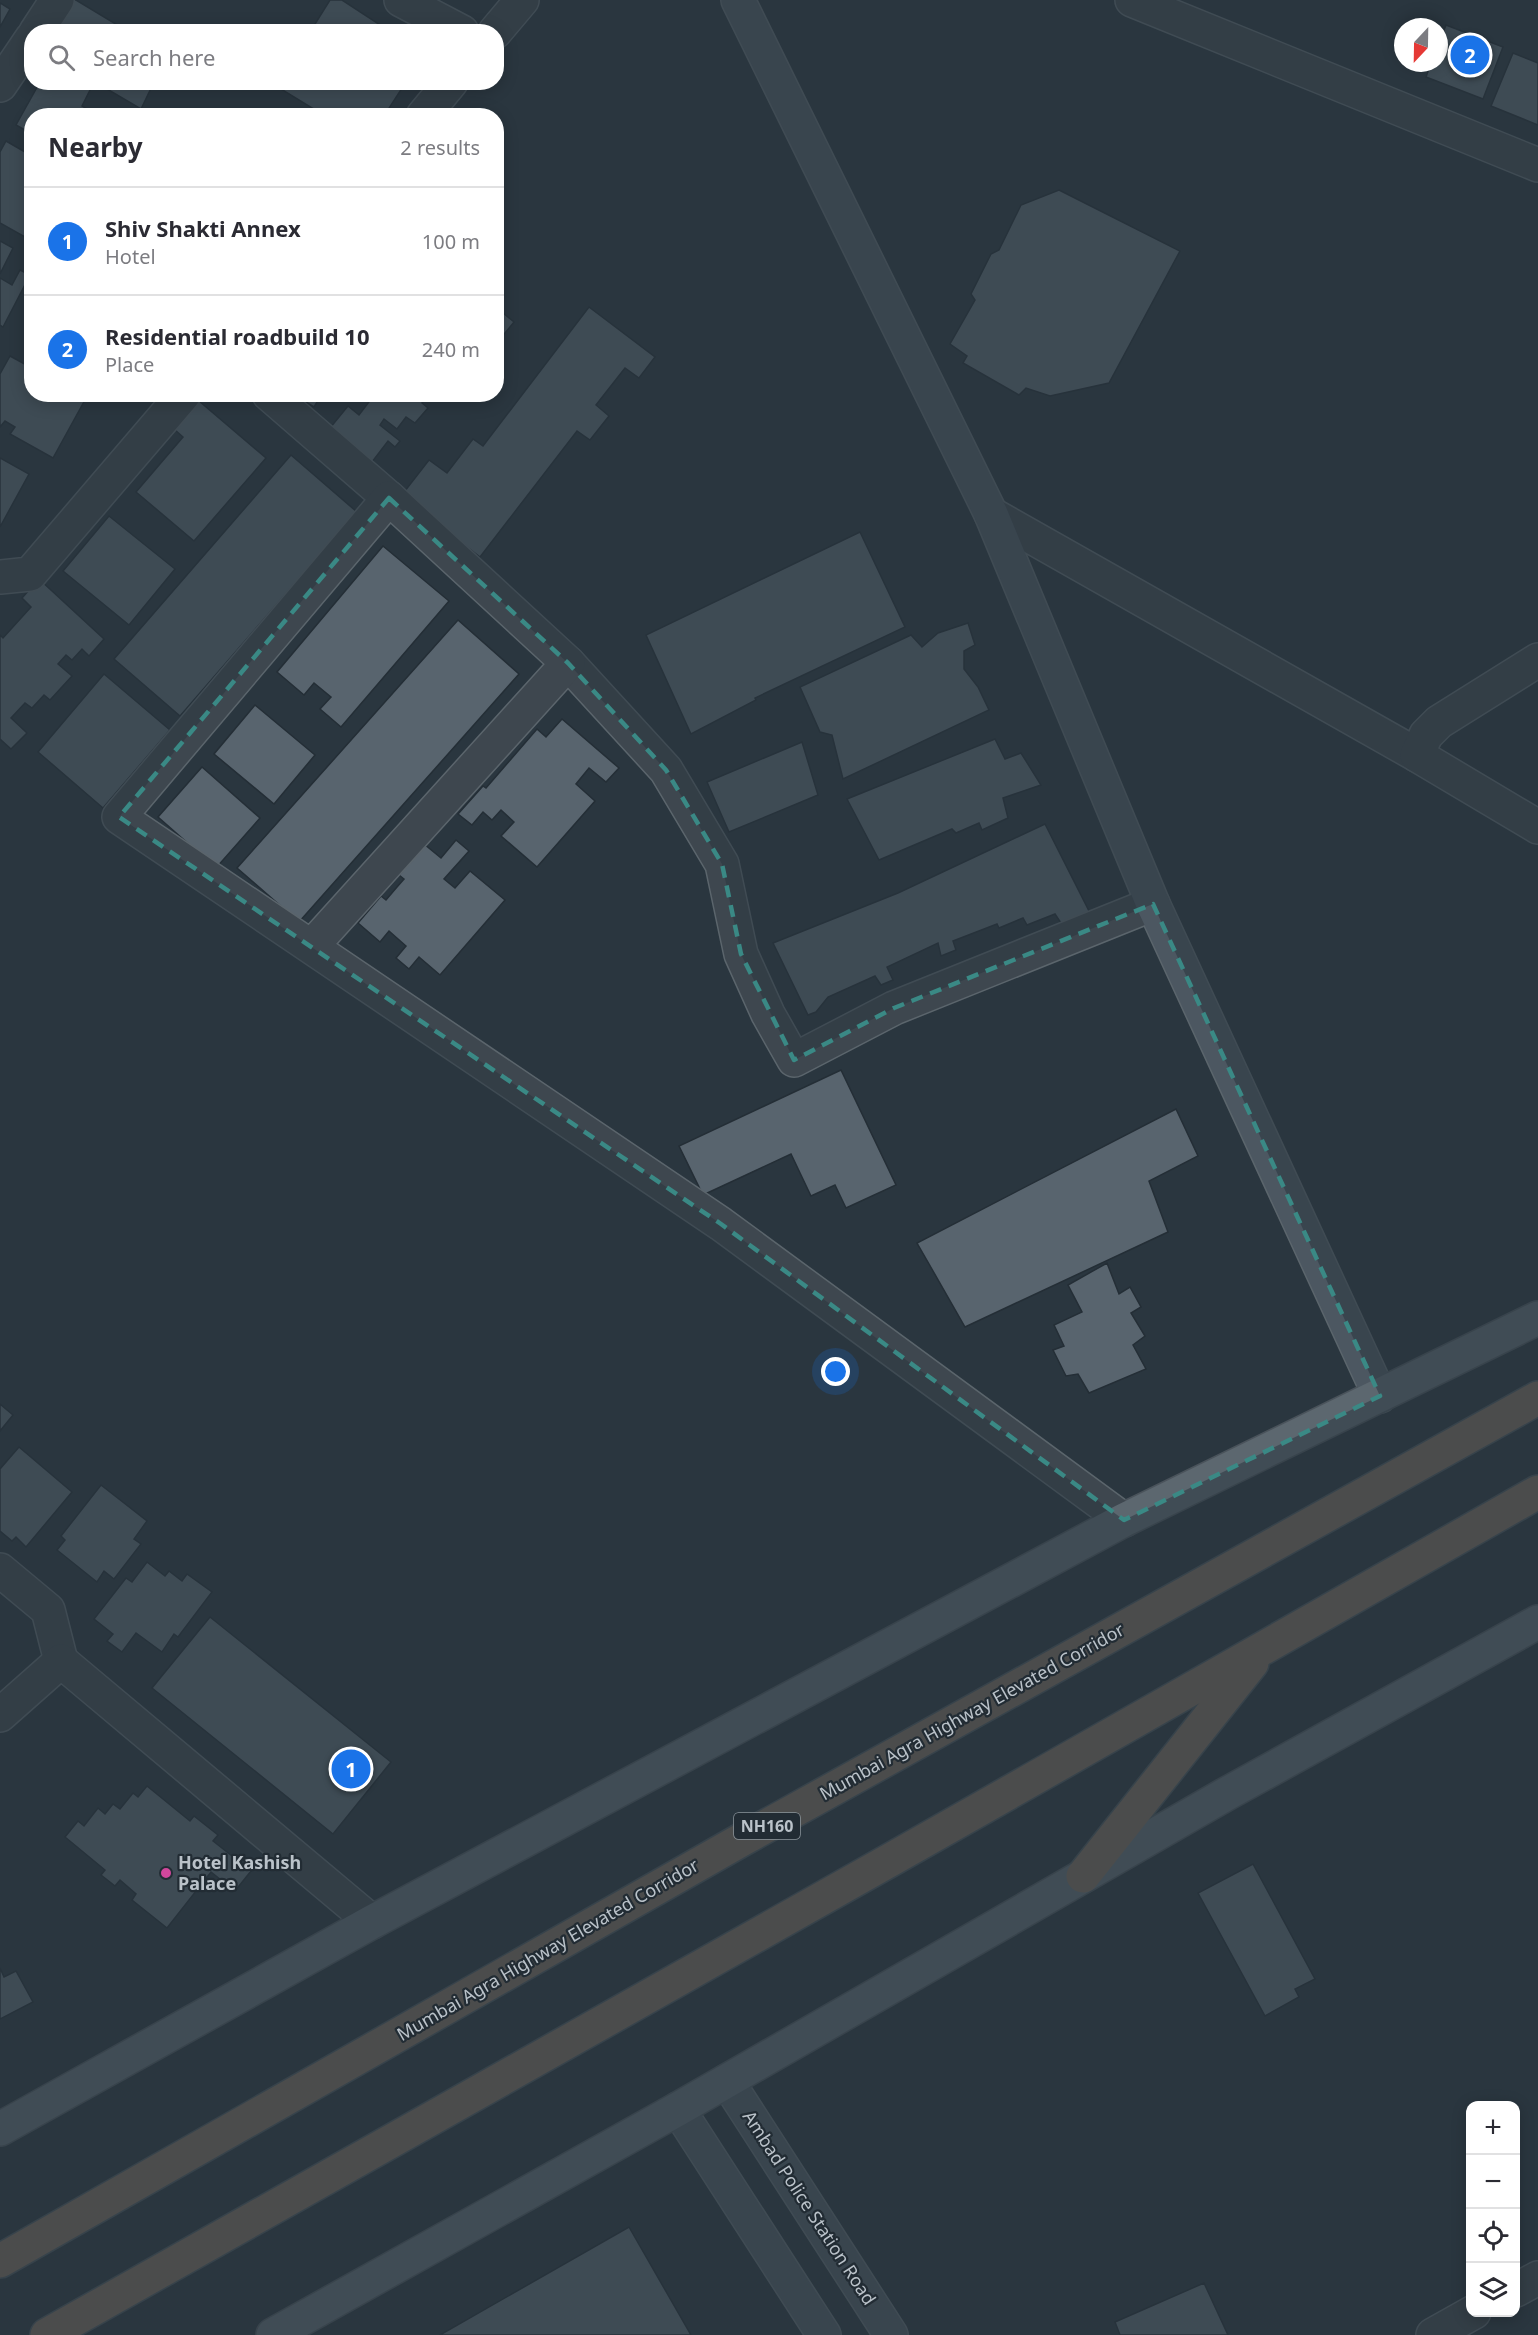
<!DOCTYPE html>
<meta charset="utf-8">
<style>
:root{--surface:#fff;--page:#f2f2f3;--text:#2b2b33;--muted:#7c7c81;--line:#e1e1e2;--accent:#1a73e8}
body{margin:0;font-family:"Noto Sans",sans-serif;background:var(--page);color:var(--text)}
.controls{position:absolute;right:18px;bottom:18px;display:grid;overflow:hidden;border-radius:12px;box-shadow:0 3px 15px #0003}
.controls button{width:54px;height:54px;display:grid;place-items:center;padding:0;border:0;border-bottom:2px solid var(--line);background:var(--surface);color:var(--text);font:30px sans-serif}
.compass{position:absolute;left:1394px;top:18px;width:54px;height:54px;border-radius:50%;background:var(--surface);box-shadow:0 3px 15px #0003;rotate:202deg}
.you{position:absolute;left:836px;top:1372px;width:21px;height:21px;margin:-15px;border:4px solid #fff;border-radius:50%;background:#1a73e8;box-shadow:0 0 0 9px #1a73e833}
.badge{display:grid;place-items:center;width:39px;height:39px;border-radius:50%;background:var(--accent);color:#fff;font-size:20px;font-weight:700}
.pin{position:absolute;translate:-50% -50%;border:3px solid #fff;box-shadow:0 2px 6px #0006}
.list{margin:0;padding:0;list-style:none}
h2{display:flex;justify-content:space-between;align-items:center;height:78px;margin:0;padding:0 24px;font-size:26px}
h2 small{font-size:20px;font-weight:400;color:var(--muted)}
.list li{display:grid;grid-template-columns:39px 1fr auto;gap:18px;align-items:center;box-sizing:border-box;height:108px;padding:0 24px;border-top:2px solid var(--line)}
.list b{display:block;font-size:22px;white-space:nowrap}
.list p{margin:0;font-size:20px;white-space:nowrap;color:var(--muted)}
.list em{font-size:20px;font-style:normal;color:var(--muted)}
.icon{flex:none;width:33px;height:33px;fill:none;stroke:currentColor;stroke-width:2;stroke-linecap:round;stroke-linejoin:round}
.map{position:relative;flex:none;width:1538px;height:2335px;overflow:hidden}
.search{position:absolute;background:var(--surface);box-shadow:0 3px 15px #0003;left:24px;top:24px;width:480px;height:66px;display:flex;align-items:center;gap:15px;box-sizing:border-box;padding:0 21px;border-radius:24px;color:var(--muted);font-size:22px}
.panel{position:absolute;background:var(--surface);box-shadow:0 3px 15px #0003;left:24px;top:108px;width:480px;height:294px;border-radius:24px}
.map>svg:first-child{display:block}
.building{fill:#58646e;stroke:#242e36;stroke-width:1.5}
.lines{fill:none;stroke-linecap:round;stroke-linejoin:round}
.street-casing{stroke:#5b656c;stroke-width:36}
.secondary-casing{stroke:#5b656c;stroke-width:36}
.primary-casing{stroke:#4a535b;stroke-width:36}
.highway-casing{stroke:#485259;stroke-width:36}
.street{stroke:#3e474f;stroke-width:33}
.secondary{stroke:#4c5761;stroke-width:33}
.primary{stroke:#5c676f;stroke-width:33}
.highway{stroke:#74675c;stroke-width:33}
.marked{fill:none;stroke:#3a8985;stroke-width:4.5;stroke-dasharray:12 8;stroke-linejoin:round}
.hotel-dot{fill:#d1479c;stroke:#222c34;stroke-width:2}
.labels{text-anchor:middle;stroke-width:4.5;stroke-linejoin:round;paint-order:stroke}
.shield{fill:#222c34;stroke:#8c959c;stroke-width:1.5}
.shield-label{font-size:16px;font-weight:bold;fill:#bac2c9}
.street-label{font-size:18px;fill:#bac2c9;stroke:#222c34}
.poi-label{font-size:18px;font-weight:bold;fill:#bac2c9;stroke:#222c34;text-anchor:start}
</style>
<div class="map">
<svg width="1538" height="2335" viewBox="0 0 1538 2335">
<rect width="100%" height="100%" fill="#2a363f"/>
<g class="building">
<path d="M 73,0 L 76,0 L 129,32 L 56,32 Z"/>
<path d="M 330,0 L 342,0 L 391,32 L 310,32 Z"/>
<path d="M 0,3 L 10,9 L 0,27 Z"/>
<path d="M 1446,25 L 1503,47 L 1483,99 L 1426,77 L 1431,63 L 1439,63 L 1439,43 Z"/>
<path d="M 1513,53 L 1538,63 L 1538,125 L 1491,106 Z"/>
<path d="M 40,82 L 89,82 L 93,84 L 82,106 L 99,116 L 32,116 L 32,134 L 16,125 Z"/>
<path d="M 95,82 L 154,82 L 141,109 Z"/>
<path d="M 278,82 L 406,82 L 384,116 L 325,116 L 276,86 Z"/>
<path d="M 6,141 L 32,156 L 32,241 L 0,223 L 0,152 Z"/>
<path d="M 1059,190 L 1180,251 L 1109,383 L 1050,396 L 1026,388 L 1019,395 L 963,363 L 967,356 L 950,344 L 975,300 L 971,294 L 991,254 L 999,250 L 1021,205 Z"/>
<path d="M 0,241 L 13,248 L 0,274 Z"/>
<path d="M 20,270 L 30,275 L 3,327 L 0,325 L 0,278 L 12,285 Z"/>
<path d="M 496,307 L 514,322 L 496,344 Z"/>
<path d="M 589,307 L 655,357 L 639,378 L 625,368 L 596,405 L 609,416 L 590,440 L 577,431 L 480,557 L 401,496 L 429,460 L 447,473 L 473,439 L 483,446 Z"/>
<path d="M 32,325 L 32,342 L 25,339 Z"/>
<path d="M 10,356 L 32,368 L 32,394 L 80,394 L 86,398 L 53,458 L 10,434 L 15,427 L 5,421 L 0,427 L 0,374 Z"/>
<path d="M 293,394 L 322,394 L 314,407 Z"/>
<path d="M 375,394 L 430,394 L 422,403 L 428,408 L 415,423 L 406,417 L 397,429 L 384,419 L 380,425 L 400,441 L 395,447 L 388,441 L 372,462 L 330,428 L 348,406 L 359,415 Z"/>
<path d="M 199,401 L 266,458 L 194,541 L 136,492 L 183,437 L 174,429 Z"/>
<path d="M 291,455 L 357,512 L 180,716 L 114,659 Z"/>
<path d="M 0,458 L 29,474 L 0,527 Z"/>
<path d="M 109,516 L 175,569 L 129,625 L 63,571 Z"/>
<path d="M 860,532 L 905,627 L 755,698 L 756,700 L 691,734 L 646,635 Z"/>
<path d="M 383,546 L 449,601 L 341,727 L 320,709 L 331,697 L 314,683 L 304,695 L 277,672 Z"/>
<path d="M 39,579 L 104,639 L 89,656 L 82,649 L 72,660 L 66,655 L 58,664 L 72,676 L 50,700 L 44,695 L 32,708 L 25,703 L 11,718 L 27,733 L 11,749 L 0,739 L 0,635 L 3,638 L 31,607 L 22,598 Z"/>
<path d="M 458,620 L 519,674 L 299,922 L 237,868 Z"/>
<path d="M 968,623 L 975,645 L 964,651 L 964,669 L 978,687 L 989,710 L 843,779 L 832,735 L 820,732 L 800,687 L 911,635 L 922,647 L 938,633 Z"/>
<path d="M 104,674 L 170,730 L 103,808 L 38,752 Z"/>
<path d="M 255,705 L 315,755 L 274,804 L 214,754 Z"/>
<path d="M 562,719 L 619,768 L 606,782 L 589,768 L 576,784 L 595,801 L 537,867 L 501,836 L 514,822 L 501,810 L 492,820 L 483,812 L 472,825 L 458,814 L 483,786 L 486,788 L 537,729 L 546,737 Z"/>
<path d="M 995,739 L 1005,759 L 1021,753 L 1041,785 L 1003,798 L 1008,818 L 982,830 L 979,823 L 956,833 L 952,829 L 879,860 L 847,799 Z"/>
<path d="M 802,742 L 818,795 L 729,832 L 707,782 Z"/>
<path d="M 202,767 L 260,818 L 216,868 L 158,817 Z"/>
<path d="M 1045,824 L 1091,915 L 1065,929 L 1055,914 L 1027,925 L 1023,918 L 999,928 L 997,924 L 953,941 L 956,950 L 941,956 L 938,943 L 887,967 L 893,980 L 881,985 L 875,976 L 828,997 L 816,1012 L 808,1015 L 773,943 L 898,893 Z"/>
<path d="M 456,840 L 469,851 L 444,879 L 455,888 L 470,871 L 505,900 L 440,975 L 419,957 L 409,969 L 396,958 L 406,946 L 389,931 L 380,942 L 358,923 L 381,896 L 386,900 L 397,887 L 404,879 L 399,875 L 424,844 L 441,858 Z"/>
<path d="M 841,1070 L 896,1185 L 846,1208 L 835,1185 L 811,1196 L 791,1154 L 703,1195 L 679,1146 Z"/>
<path d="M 1176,1109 L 1198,1156 L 1149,1181 L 1168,1232 L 965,1327 L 917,1243 Z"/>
<path d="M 1107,1263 L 1119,1294 L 1130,1287 L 1141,1307 L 1131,1313 L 1145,1336 L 1133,1345 L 1146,1369 L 1089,1393 L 1078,1374 L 1066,1376 L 1053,1350 L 1064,1346 L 1054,1325 L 1082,1312 L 1068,1285 Z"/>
<path d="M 0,1404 L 13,1415 L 0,1431 Z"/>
<path d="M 19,1447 L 72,1492 L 26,1547 L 16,1537 L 12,1541 L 0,1531 L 0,1469 Z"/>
<path d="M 101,1485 L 147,1521 L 134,1539 L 141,1544 L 114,1579 L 104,1571 L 97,1582 L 57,1550 L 65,1540 L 61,1536 Z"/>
<path d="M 147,1562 L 165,1576 L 169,1571 L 182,1581 L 187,1574 L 212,1592 L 178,1637 L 174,1634 L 162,1652 L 136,1633 L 122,1652 L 107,1641 L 113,1634 L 94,1619 L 126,1578 L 132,1582 Z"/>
<path d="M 210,1617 L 391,1762 L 333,1834 L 152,1688 Z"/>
<path d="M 147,1786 L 190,1821 L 194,1816 L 218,1835 L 213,1841 L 251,1871 L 235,1891 L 211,1872 L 167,1928 L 132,1900 L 136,1894 L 120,1880 L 115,1886 L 101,1875 L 105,1870 L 65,1837 L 78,1821 L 84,1826 L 98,1808 L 105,1814 L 113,1804 L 120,1809 L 133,1793 L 138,1797 Z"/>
<path d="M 1253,1864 L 1315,1979 L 1295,1989 L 1299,1997 L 1265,2016 L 1198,1893 Z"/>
<path d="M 0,1968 L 4,1977 L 16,1971 L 33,2002 L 0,2019 Z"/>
<path d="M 629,2227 L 691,2335 L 440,2335 Z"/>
<path d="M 1204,2283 L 1228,2335 L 1120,2335 L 1115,2322 Z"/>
</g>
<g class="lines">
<defs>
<g id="street">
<path d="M 401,0 L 462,32"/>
<path d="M 1132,0 L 1538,165"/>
<path d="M 36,32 L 57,0"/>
<path d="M 495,32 L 522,0"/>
<path d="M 0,85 L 32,38"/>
<path d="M 423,116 L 451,82"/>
<path d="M 269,394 L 389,498"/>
<path d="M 991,514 L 1417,755"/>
<path d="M 0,577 L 30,574 L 184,394"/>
<path d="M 1538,660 L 1439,722 L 1426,735 L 1417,755 L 1538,827"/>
<path d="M 568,663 L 666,770 L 722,864 L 741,954 L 768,1014 L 794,1060 L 894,1008 L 1153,904"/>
<path d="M 312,946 L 568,663 L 389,498 L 119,817 L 721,1224 L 1124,1520"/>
<path d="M 0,1570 L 48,1610 L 61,1661"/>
<path d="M 0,1715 L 61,1661 L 372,1922"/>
<path d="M 1516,2290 L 1538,2278"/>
<path d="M 1433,2335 L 1474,2312"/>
</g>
<g id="secondary">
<path d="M 738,0 L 991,514 L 1153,904 L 1380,1396"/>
<path d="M 727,2081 L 891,2335"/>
<path d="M 678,2109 L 824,2335"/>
</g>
<g id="primary">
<path d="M 0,2129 L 372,1922 L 1124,1520 L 1538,1318"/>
<path d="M 273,2335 L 678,2109 L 1228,1793 L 1538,1622"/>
</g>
<g id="highway">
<path d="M 1083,1876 L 1252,1663"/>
<path d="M 0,2261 L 743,1839 L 1538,1398"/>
<path d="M 47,2335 C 544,2053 1043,1777 1538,1492"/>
</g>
</defs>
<use href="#street" class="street-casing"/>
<use href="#secondary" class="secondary-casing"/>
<use href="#primary" class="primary-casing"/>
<use href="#highway" class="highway-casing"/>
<use href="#street" class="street"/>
<use href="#secondary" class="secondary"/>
<use href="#primary" class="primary"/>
<use href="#highway" class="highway"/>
</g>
<path d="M0 0H1538V2335H0ZM 389,498 L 568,663 L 666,770 L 722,864 L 741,954 L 794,1060 L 894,1008 L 1153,904 L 1380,1396 L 1124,1520 L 721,1224 L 119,817 Z" fill="#2a363f" fill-opacity=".55" fill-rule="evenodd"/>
<path class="marked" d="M 389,498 L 568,663 L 666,770 L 722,864 L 741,954 L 794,1060 L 894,1008 L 1153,904 L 1380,1396 L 1124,1520 L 721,1224 L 119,817 Z"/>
<circle class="hotel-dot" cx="166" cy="1873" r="6"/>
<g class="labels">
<rect class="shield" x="734" y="1813" width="66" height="26" rx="4.5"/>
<g class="shield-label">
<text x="767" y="1832">NH160</text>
</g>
<g class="street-label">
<text transform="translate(972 1712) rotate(-29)" y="6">Mumbai Agra Highway Elevated Corridor</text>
<text transform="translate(548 1950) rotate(-30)" y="6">Mumbai Agra Highway Elevated Corridor</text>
<text transform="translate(809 2208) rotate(57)" y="6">Ambad Police Station Road</text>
</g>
<g class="poi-label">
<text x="178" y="1869">Hotel Kashish<tspan x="178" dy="21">Palace</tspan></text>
</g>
</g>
</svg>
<div class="controls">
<button>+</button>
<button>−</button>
<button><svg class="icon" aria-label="locate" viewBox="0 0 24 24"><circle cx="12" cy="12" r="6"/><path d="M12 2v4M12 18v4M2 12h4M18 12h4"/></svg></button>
<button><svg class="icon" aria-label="layers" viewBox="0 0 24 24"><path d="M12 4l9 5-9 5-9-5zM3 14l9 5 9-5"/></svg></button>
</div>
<svg class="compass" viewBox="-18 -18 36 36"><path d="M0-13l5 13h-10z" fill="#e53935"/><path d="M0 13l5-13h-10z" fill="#7c7c81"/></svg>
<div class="you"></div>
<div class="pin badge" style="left:351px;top:1769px">1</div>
<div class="pin badge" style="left:1470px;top:55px">2</div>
<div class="search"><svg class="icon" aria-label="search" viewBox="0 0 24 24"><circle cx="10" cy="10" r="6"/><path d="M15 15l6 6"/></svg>Search here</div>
<section class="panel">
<h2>Nearby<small>2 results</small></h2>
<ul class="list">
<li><span class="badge">1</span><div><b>Shiv Shakti Annex</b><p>Hotel</p></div><em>100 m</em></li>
<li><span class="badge">2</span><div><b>Residential roadbuild 10</b><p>Place</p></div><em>240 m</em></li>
</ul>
</section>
</div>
